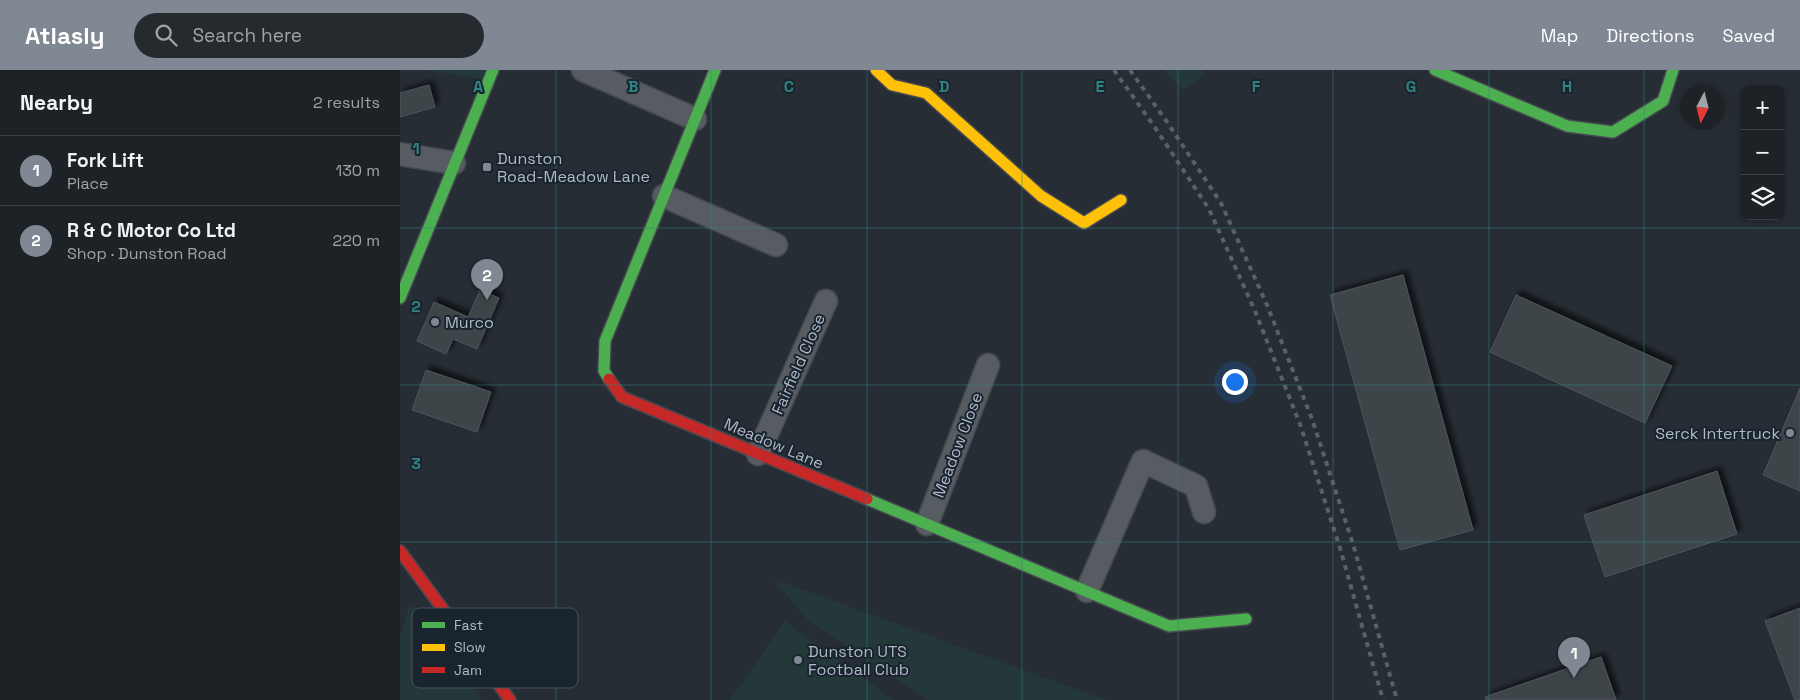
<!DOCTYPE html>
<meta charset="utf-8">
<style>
:root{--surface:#1d2227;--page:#252a2f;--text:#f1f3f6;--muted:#a0a4a7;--line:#3b3f44;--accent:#808993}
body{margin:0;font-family:"Space Grotesk",sans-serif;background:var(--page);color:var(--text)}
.controls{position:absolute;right:15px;top:15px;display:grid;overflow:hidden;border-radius:10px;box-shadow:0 2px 12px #0003}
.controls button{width:45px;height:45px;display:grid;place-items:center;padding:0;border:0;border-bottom:1px solid var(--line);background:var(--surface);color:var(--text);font:25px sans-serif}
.compass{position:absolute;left:1280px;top:15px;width:45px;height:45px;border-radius:50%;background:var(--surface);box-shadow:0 2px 12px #0003;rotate:187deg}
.you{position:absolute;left:834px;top:311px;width:18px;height:18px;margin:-12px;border:4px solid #fff;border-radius:50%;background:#1a73e8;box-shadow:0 0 0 8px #1a73e833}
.badge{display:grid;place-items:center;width:32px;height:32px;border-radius:50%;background:var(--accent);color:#fff;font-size:16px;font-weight:700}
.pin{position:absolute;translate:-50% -41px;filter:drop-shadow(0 1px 2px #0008)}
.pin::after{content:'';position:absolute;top:26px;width:18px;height:15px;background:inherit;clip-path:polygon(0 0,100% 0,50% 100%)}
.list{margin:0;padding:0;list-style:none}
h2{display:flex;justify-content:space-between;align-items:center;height:65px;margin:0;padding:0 20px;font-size:21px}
h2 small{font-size:16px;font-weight:400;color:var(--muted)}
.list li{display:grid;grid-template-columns:32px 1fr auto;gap:15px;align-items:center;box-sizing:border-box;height:70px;padding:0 20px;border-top:1px solid var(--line)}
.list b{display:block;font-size:19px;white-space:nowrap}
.list p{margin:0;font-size:16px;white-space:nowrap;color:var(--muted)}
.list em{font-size:16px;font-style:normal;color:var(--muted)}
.icon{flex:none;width:28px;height:28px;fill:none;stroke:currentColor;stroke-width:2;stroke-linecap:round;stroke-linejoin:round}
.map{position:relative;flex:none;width:1400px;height:630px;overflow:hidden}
header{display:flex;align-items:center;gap:30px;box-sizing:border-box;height:70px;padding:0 25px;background:var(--accent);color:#fff}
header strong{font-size:24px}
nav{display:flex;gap:28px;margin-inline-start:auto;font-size:18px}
.search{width:350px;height:45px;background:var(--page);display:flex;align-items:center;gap:12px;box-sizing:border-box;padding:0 18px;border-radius:28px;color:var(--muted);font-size:19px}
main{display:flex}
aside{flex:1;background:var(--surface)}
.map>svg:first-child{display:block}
.green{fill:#24383a}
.building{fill:#3e444a;stroke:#4f545c;filter:url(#shadow)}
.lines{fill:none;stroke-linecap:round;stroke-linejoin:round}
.street-casing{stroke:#45494f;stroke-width:25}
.fast-casing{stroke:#45494f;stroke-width:14}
.slow-casing{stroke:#45494f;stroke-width:14}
.jam-casing{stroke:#45494f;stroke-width:14}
.street{stroke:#575c62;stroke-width:22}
.fast{stroke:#4caf50;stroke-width:11}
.slow{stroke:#ffc107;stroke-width:11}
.jam{stroke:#c62828;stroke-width:11}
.rail{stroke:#5a6066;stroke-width:4;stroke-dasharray:5 5;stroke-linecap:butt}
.grid{fill:none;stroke:#2f8480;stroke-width:1;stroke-opacity:0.55}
.poi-dot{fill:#808993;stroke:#1a242f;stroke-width:2}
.labels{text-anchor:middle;stroke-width:4;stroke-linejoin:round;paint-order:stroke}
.poi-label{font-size:16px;fill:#b0bac6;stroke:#1a242f;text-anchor:start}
.street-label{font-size:16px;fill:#b0bac6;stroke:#1a242f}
.key{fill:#1a242f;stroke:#47515c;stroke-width:1}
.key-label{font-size:14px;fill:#b0bac6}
.grid-label{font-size:16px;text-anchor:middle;font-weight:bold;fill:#2f8480;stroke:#1a242f;stroke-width:4;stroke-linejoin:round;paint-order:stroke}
</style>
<header>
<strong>Atlasly</strong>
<div class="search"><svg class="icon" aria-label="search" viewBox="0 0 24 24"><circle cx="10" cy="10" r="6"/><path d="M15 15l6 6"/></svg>Search here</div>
<nav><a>Map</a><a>Directions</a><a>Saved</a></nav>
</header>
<main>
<aside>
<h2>Nearby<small>2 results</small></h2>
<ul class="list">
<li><span class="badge">1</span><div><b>Fork Lift</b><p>Place</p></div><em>130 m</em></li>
<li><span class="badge">2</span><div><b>R &amp; C Motor Co Ltd</b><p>Shop · Dunston Road</p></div><em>220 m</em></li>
</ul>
</aside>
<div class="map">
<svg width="1400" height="630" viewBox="0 0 1400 630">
<defs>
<filter id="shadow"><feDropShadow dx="4.5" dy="-4.5" stdDeviation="2.5" flood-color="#0009"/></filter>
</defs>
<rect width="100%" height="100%" fill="#272d34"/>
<g class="green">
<path d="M 24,0 L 85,0 L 81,9 Z"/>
<path d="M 764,0 L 802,0 L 806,4 L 782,20 Z"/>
<path d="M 373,509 L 706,630 L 529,630 L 408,550 Z"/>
<path d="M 10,533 L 81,630 L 0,630 L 0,567 Z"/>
<path d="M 385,551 L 493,630 L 330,630 Z"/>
</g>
<g class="building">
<path d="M 29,15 L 35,37 L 0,47 L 0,23 Z"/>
<path d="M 1003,205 L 1073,460 L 1000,480 L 930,225 Z"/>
<path d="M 80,220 L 99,228 L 77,279 L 53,269 L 46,284 L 17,271 L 34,232 L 68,247 Z"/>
<path d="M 1116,225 L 1272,296 L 1245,353 L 1090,282 Z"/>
<path d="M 26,300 L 91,322 L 77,362 L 12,340 Z"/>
<path d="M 1400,318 L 1400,421 L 1363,405 Z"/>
<path d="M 1317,401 L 1337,464 L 1205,507 L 1184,445 Z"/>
<path d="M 1400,538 L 1400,630 L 1395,630 L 1365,551 Z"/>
<path d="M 1201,587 L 1216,630 L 1086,630 L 1085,627 Z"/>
</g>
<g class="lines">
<defs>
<g id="street">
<path d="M 183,0 L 295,49"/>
<path d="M 0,84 L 54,93"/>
<path d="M 264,126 L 376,175"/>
<path d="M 358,384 L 426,231"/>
<path d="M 527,454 L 588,295"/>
<path d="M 687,521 L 743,391 L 796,416 L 804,442"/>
</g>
<g id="fast">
<path d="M 1035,0 L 1167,56 L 1213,62 L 1263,31 L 1273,0"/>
<path d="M 0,228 L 93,0"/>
<path d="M 209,309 L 204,301 L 205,271 L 315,0"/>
<path d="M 467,429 L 769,556 L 846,549"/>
</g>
<path id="slow" d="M 476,0 L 492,15 L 526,23 L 641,126 L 684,153 L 721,130"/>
<g id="jam">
<path d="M 209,309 L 222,327 L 467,429"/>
<path d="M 0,481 L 110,630"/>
</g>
</defs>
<use href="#street" class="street-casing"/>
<use href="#fast" class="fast-casing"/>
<use href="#slow" class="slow-casing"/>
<use href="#jam" class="jam-casing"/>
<use href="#street" class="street"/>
<use href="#fast" class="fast"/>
<use href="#slow" class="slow"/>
<use href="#jam" class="jam"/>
<g class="rail">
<path d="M 714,0 L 756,59 L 809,139 L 855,241 L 900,354 L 940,478 L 983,630"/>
<path d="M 730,0 L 767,52 L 821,133 L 867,235 L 912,349 L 953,474 L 997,630"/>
</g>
</g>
<path class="grid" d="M 156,0 L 156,630M 311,0 L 311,630M 467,0 L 467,630M 622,0 L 622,630M 778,0 L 778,630M 933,0 L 933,630M 1089,0 L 1089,630M 1244,0 L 1244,630M 0,158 L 1400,158M 0,315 L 1400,315M 0,472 L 1400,472"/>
<g class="poi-dot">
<rect x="82" y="92" width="10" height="10" rx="2.5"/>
<circle cx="35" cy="252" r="5"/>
<circle cx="1390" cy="363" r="5"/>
<circle cx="398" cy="590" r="5"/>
</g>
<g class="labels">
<g class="poi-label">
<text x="97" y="94">Dunston<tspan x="97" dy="18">Road-Meadow Lane</tspan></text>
<text x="45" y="258">Murco</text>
<text x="1380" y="369" text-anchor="end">Serck Intertruck</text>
<text x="408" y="587">Dunston UTS<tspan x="408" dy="18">Football Club</tspan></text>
</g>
<g class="street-label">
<text transform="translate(398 294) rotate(-66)" y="6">Fairfield Close</text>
<text transform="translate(374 373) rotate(23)" y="6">Meadow Lane</text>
<text transform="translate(557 375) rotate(-69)" y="6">Meadow Close</text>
</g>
</g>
<rect x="12" y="538" width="166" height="80" rx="8" class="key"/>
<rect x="22" y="552" width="23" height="6" fill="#4caf50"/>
<rect x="22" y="574" width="23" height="7" fill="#ffc107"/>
<rect x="22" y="597" width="23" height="6" fill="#c62828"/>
<g class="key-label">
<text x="54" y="560">Fast</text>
<text x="54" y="582">Slow</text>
<text x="54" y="605">Jam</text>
</g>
<g class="grid-label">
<text x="78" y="22">A</text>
<text x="233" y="22">B</text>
<text x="389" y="22">C</text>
<text x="544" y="22">D</text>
<text x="700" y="22">E</text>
<text x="856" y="22">F</text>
<text x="1011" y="22">G</text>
<text x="1167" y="22">H</text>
<text x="16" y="84">1</text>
<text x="16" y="242">2</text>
<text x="16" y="399">3</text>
</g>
</svg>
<div class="controls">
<button>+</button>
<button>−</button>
<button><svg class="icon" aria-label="layers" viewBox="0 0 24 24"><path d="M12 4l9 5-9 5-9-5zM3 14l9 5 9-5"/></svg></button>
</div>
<svg class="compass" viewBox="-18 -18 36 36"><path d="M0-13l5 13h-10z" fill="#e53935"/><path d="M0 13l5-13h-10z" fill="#a0a4a7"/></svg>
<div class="you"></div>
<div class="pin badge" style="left:1174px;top:608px">1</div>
<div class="pin badge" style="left:87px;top:230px">2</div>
</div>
</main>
